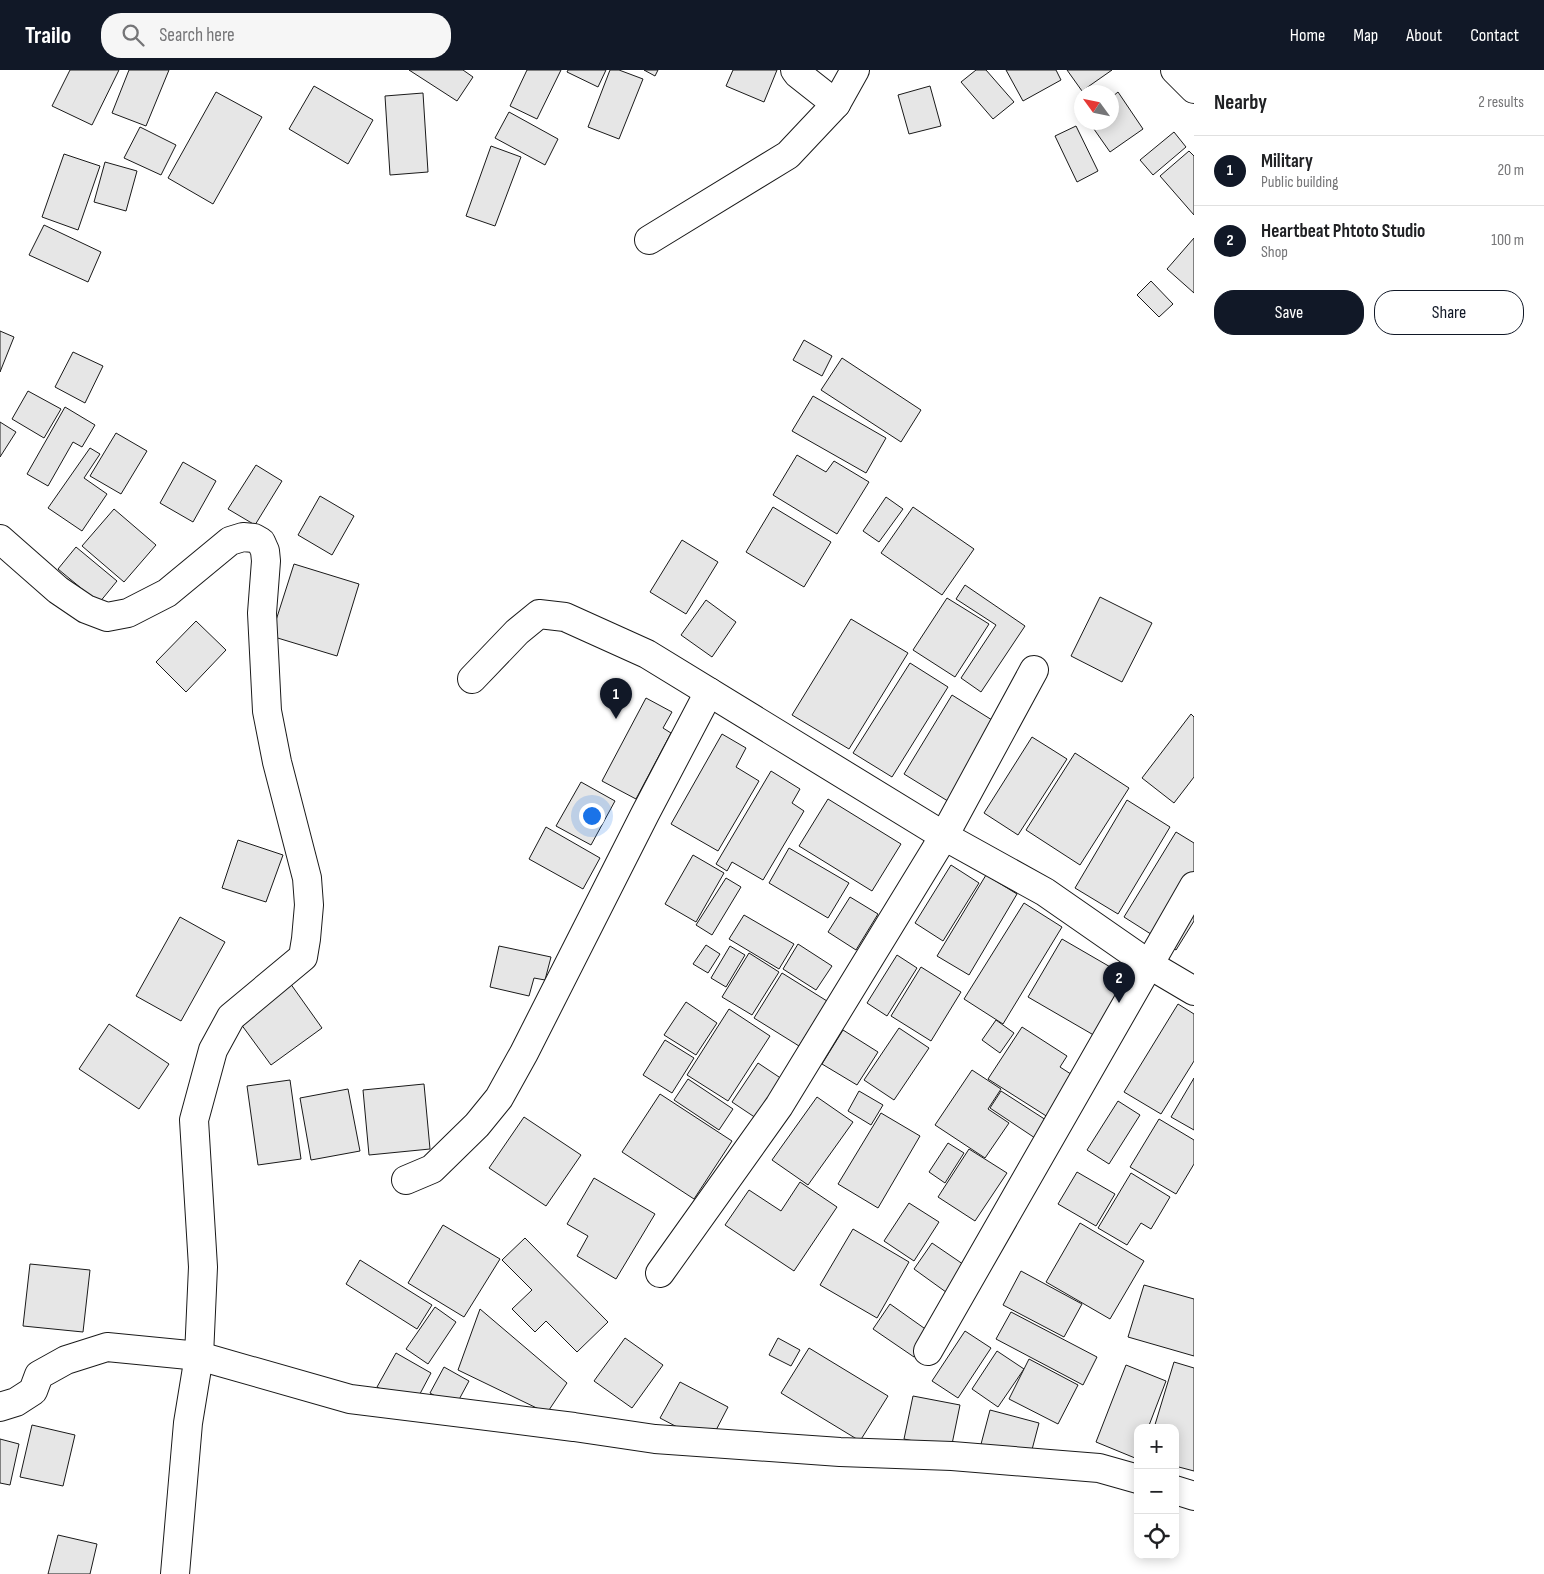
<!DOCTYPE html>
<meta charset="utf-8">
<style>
:root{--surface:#fff;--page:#f6f6f6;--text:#202124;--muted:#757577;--line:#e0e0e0;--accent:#111827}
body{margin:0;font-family:"Sofia Sans Condensed",sans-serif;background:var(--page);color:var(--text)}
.controls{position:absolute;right:15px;bottom:15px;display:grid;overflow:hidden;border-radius:10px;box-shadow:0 2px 12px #0003}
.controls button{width:45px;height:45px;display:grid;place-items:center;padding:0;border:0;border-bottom:1px solid var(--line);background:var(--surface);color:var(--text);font:25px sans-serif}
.compass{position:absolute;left:1074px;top:15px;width:45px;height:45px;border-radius:50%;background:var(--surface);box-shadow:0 2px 12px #0003;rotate:303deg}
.you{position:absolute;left:591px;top:745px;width:18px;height:18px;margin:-12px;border:4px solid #fff;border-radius:50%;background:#1a73e8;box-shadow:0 0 0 8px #1a73e833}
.badge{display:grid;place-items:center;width:32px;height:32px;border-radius:50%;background:var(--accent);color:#fff;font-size:16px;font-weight:700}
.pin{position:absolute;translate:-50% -41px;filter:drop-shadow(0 1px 2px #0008)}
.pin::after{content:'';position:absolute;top:26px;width:18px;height:15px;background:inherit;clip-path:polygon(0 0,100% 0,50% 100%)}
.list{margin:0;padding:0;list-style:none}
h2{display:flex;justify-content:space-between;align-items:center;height:65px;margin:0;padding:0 20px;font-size:21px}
h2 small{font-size:16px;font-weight:400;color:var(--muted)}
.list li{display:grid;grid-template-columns:32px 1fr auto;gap:15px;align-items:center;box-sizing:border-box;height:70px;padding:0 20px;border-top:1px solid var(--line)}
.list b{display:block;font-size:19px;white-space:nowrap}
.list p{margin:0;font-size:16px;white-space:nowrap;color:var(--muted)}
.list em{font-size:16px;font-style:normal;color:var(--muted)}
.actions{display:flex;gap:10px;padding:15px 20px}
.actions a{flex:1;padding:11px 0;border:1px solid var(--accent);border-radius:20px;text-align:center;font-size:18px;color:var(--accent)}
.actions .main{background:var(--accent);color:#fff}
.icon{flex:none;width:28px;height:28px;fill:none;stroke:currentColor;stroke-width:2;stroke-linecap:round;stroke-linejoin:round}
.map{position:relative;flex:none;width:1194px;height:1504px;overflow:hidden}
header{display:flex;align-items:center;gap:30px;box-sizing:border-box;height:70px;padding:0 25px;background:var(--accent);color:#fff}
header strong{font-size:24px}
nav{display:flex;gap:28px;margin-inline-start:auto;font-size:18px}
.search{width:350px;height:45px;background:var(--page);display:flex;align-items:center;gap:12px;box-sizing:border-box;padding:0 18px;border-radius:20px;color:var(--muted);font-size:19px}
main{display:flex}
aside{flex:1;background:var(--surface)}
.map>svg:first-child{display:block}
.building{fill:#e6e6e6;stroke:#1a1a1a}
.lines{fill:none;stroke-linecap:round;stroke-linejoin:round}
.minor-casing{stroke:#1a1a1a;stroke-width:30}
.minor{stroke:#fff;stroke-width:28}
</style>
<header>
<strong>Trailo</strong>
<div class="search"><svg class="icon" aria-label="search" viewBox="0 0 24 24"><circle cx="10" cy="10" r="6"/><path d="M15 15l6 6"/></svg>Search here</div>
<nav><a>Home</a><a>Map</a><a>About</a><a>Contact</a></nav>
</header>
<main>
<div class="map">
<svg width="1194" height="1504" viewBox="0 0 1194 1504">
<rect width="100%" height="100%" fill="#fff"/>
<g class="building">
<path d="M 70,0 L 119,0 L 92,55 L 52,36 Z"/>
<path d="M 129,0 L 169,0 L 146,56 L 112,43 Z"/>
<path d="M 409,0 L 463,0 L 473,7 L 457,31 Z"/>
<path d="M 527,0 L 561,0 L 537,49 L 510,36 Z"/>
<path d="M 568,0 L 606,0 L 598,17 L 567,2 Z"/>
<path d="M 610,0 L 619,0 L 643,9 L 619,69 L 588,57 Z"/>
<path d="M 644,0 L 658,0 L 655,6 Z"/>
<path d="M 733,0 L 777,0 L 764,32 L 726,16 Z"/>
<path d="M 976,0 L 986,0 L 1014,32 L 993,49 L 961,12 Z"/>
<path d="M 1006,0 L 1056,0 L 1061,10 L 1023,31 Z"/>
<path d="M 1067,0 L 1112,0 L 1082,21 Z"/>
<path d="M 314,16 L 373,50 L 348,94 L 289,59 Z"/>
<path d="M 930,16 L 941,56 L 909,64 L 898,25 Z"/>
<path d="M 216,22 L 262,47 L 213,134 L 168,108 Z"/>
<path d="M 1118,22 L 1143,59 L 1110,82 L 1089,52 L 1112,52 L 1112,27 Z"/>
<path d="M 423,23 L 428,102 L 390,105 L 385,26 Z"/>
<path d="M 509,42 L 558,69 L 545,95 L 495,68 Z"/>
<path d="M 1076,56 L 1098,101 L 1077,112 L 1055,66 Z"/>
<path d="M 140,57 L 176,75 L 161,105 L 124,88 Z"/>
<path d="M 1174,62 L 1186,77 L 1153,105 L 1140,90 Z"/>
<path d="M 491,76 L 521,87 L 495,156 L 466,146 Z"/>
<path d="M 1189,81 L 1194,86 L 1194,145 L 1160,106 Z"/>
<path d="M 64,84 L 100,96 L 78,160 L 42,147 Z"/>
<path d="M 105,92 L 137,101 L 126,141 L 94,132 Z"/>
<path d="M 44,155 L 101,182 L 88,212 L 29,185 Z"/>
<path d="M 1194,168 L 1194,223 L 1167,199 Z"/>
<path d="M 1151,211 L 1173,234 L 1159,247 L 1137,225 Z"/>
<path d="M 0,261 L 14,267 L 0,302 Z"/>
<path d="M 804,270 L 832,286 L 822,306 L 793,290 Z"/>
<path d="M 73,282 L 103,296 L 85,333 L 55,317 Z"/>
<path d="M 842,288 L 921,340 L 901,372 L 821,320 Z"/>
<path d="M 28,321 L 61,339 L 44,368 L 12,349 Z"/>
<path d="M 813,326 L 886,368 L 866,403 L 792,361 Z"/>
<path d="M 65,337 L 95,355 L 82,377 L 73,372 L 48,416 L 27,404 Z"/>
<path d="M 0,352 L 16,362 L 0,387 Z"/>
<path d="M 116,363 L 147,381 L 121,424 L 90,406 Z"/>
<path d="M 90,378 L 100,384 L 84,408 L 107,424 L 82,461 L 48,438 Z"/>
<path d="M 797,385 L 826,402 L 834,391 L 869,412 L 837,464 L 773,425 Z"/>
<path d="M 183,392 L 216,411 L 193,452 L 160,433 Z"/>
<path d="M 256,395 L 282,411 L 255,455 L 228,439 Z"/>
<path d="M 320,426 L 354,446 L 332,485 L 298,465 Z"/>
<path d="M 886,427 L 903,439 L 879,472 L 863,461 Z"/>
<path d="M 773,437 L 831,472 L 804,517 L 746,482 Z"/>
<path d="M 913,437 L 974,479 L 942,525 L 881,483 Z"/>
<path d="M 114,439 L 156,475 L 124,512 L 82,476 Z"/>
<path d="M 682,470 L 718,492 L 686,544 L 650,522 Z"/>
<path d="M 76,477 L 117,511 L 99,533 L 58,499 Z"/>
<path d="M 294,494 L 359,514 L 337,586 L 271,566 Z"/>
<path d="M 965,515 L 1025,556 L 981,622 L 961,608 L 996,555 L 956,529 Z"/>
<path d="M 1100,527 L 1152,553 L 1122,612 L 1071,586 Z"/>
<path d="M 947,528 L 989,554 L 955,607 L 913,580 Z"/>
<path d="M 706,530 L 736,552 L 712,587 L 681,565 Z"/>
<path d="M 851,549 L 908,583 L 849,679 L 792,645 Z"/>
<path d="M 196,551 L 226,580 L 186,622 L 156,592 Z"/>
<path d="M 910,593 L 948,617 L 892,707 L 853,683 Z"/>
<path d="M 952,625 L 1000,655 L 951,733 L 904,704 Z"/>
<path d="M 646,628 L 672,642 L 663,658 L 671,663 L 636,729 L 602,711 Z"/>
<path d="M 1191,644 L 1194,647 L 1194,707 L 1174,733 L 1142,708 Z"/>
<path d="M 722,664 L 746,678 L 736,697 L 759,711 L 718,781 L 671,754 Z"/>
<path d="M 1032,667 L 1067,689 L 1018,765 L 984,743 Z"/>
<path d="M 1075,683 L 1129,718 L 1080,795 L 1026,760 Z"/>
<path d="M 771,701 L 800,719 L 792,733 L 804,741 L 763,810 L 732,792 L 727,801 L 716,794 Z"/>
<path d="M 581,712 L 615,731 L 591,775 L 556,756 Z"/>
<path d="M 828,729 L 901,774 L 872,821 L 799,776 Z"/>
<path d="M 1127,730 L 1170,757 L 1118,844 L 1075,818 Z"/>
<path d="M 546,757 L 600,788 L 583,819 L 529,789 Z"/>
<path d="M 1176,762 L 1194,773 L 1194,851 L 1176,880 L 1124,847 Z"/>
<path d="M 238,770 L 283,785 L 266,832 L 222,818 Z"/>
<path d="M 789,778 L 849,813 L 828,848 L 769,813 Z"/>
<path d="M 693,785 L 724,803 L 696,852 L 665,834 Z"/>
<path d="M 951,795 L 979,813 L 943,871 L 915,853 Z"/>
<path d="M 986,805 L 1017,824 L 969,905 L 937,886 Z"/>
<path d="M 726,808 L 741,817 L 712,865 L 696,855 Z"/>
<path d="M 850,827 L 878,844 L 856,880 L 828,862 Z"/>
<path d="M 1024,833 L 1062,857 L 1003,954 L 964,929 Z"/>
<path d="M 744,845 L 794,874 L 779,899 L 729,869 Z"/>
<path d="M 180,847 L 225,872 L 181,951 L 136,926 Z"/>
<path d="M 1062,869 L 1150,920 L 1116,978 L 1028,927 Z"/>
<path d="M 798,874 L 832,896 L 816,920 L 783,899 Z"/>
<path d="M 706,875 L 720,884 L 708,903 L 693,894 Z"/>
<path d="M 499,876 L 551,887 L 545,910 L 534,908 L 529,926 L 490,917 Z"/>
<path d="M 730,876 L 745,885 L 726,917 L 711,908 Z"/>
<path d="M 749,883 L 779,902 L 752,945 L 722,927 Z"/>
<path d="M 897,885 L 917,898 L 887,946 L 867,933 Z"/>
<path d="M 921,897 L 961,922 L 931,971 L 891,946 Z"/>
<path d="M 782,903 L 827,931 L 799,976 L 754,948 Z"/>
<path d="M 290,913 L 322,958 L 271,995 L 238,950 Z"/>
<path d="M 686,932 L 717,953 L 696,985 L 664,965 Z"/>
<path d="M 1178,934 L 1194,944 L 1194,991 L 1161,1044 L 1124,1022 Z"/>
<path d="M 729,939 L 770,966 L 728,1031 L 687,1005 Z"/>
<path d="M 996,950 L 1014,963 L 1000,983 L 982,970 Z"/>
<path d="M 109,954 L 169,994 L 139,1039 L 79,999 Z"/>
<path d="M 1022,957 L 1067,986 L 1060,997 L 1077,1008 L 1051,1049 L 988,1009 Z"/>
<path d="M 899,958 L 929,978 L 894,1030 L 864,1010 Z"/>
<path d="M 843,960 L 878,982 L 857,1015 L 822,994 Z"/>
<path d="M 665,970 L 694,988 L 672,1023 L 643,1005 Z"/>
<path d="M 758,993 L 785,1011 L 759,1050 L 732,1032 Z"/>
<path d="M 972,1000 L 1001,1019 L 988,1039 L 1009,1053 L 985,1088 L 935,1055 Z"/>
<path d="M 1194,1008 L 1194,1060 L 1171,1047 Z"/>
<path d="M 688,1009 L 733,1039 L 719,1060 L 674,1030 Z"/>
<path d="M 290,1010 L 301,1089 L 258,1095 L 247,1016 Z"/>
<path d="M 424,1014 L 430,1079 L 369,1085 L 363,1020 Z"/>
<path d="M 348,1019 L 360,1081 L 311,1090 L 300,1028 Z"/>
<path d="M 859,1021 L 883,1035 L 871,1055 L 848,1041 Z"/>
<path d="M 1001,1021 L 1046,1050 L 1035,1068 L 990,1038 Z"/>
<path d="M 660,1024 L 732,1071 L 694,1129 L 622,1082 Z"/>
<path d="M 817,1027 L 853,1052 L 808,1115 L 772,1090 Z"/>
<path d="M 1118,1031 L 1140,1045 L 1109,1094 L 1087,1080 Z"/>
<path d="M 881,1043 L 920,1066 L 878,1138 L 838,1114 Z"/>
<path d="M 524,1047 L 581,1085 L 546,1136 L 489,1098 Z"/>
<path d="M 1159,1049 L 1194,1070 L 1194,1094 L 1176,1124 L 1130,1097 Z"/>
<path d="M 948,1073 L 964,1083 L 945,1113 L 929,1102 Z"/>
<path d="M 969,1079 L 1007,1103 L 975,1151 L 938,1127 Z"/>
<path d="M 1077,1102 L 1115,1124 L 1096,1156 L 1058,1134 Z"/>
<path d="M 1131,1103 L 1170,1127 L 1151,1159 L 1141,1153 L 1127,1175 L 1098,1158 Z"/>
<path d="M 594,1108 L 655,1144 L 616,1209 L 577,1186 L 588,1166 L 567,1154 Z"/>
<path d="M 800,1112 L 837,1137 L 794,1201 L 725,1155 L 749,1120 L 781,1141 Z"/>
<path d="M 909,1133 L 939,1152 L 914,1191 L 884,1171 Z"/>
<path d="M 1080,1153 L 1144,1191 L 1110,1249 L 1046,1212 Z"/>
<path d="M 443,1155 L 500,1189 L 464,1247 L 408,1213 Z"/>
<path d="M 853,1159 L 909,1192 L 877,1248 L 820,1215 Z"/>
<path d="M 525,1168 L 608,1252 L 577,1282 L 546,1251 L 535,1262 L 512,1239 L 532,1220 L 502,1190 Z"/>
<path d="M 932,1173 L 976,1203 L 957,1230 L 914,1199 Z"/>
<path d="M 360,1190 L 432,1235 L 417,1259 L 346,1214 Z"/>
<path d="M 30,1194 L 90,1200 L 83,1262 L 23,1256 Z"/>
<path d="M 1021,1201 L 1082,1234 L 1064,1267 L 1003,1235 Z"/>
<path d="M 1144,1215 L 1194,1229 L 1194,1286 L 1128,1267 Z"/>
<path d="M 890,1234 L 931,1263 L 914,1287 L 873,1259 Z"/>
<path d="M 435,1237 L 456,1252 L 428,1294 L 406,1279 Z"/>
<path d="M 480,1239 L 567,1313 L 547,1343 L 458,1300 Z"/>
<path d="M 1011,1242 L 1097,1287 L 1083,1315 L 996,1269 Z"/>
<path d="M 965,1261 L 991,1278 L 958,1328 L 932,1311 Z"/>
<path d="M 625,1268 L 663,1295 L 632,1338 L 594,1311 Z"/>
<path d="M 778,1268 L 800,1280 L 791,1296 L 769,1285 Z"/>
<path d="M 809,1278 L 888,1326 L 860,1371 L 781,1323 Z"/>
<path d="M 997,1281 L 1024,1299 L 998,1337 L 972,1319 Z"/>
<path d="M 396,1283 L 431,1303 L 413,1337 L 377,1317 Z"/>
<path d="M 1029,1289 L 1078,1315 L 1058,1354 L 1009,1329 Z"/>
<path d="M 1174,1292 L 1194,1298 L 1194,1401 L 1175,1396 L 1175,1358 L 1154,1358 Z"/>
<path d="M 1126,1295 L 1166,1311 L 1148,1358 L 1138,1358 L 1138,1382 L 1135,1388 L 1096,1372 Z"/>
<path d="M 444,1297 L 469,1311 L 455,1337 L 430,1323 Z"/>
<path d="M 680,1312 L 728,1337 L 713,1366 L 698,1368 L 660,1348 Z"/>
<path d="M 913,1326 L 960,1335 L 951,1379 L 904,1369 Z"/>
<path d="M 990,1340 L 1039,1353 L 1029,1391 L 980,1378 Z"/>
<path d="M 32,1355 L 75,1365 L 63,1416 L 20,1407 Z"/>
<path d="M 0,1369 L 19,1374 L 10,1415 L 0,1413 Z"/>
<path d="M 58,1465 L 97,1474 L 90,1504 L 48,1504 Z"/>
</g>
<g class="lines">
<defs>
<g id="minor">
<path d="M 795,0 L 798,4 L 836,34"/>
<path d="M 1175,0 L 1194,19"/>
<path d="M 649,170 L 788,85 L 836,34 L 855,0"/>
<path d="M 0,469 L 58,520 L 86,539 L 107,547 L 128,543 L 167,523 L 230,471 L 243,467 L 254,468 L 261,472 L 265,481 L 266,491 L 262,543 L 267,641 L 277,692 L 307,808 L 309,835 L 306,869 L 303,887 L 231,947 L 213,980 L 194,1050 L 203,1197 L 199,1286 L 188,1353 L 175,1504"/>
<path d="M 472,609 L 517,562 L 539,544 L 565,547 L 647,584 L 944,766 L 1045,822 L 1150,895 L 1194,921"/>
<path d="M 406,1110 L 432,1099 L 477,1055 L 499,1028 L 524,983 L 645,744 L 709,622"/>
<path d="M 660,1203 L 779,1036 L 944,766 L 1034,600"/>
<path d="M 928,1281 L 1194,816"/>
<path d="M 0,1337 L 16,1332 L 33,1321 L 39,1305 L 66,1290 L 107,1277 L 199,1286 L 350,1329 L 574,1357 L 655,1369 L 840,1382 L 952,1386 L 1099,1398 L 1138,1409"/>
<path d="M 1175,1420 L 1194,1426"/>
</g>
</defs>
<use href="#minor" class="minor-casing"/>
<use href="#minor" class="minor"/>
</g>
</svg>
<div class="controls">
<button>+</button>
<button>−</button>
<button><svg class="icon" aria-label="locate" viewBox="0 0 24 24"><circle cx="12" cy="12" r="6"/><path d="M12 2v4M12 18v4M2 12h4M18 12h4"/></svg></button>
</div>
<svg class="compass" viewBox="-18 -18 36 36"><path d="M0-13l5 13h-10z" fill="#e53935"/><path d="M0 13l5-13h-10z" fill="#757577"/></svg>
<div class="you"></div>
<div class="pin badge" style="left:616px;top:649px">1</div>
<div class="pin badge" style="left:1119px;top:933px">2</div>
</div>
<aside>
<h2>Nearby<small>2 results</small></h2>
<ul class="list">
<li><span class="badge">1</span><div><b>Military</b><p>Public building</p></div><em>20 m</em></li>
<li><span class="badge">2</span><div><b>Heartbeat Phtoto Studio</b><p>Shop</p></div><em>100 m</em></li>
</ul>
<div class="actions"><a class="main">Save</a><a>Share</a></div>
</aside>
</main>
